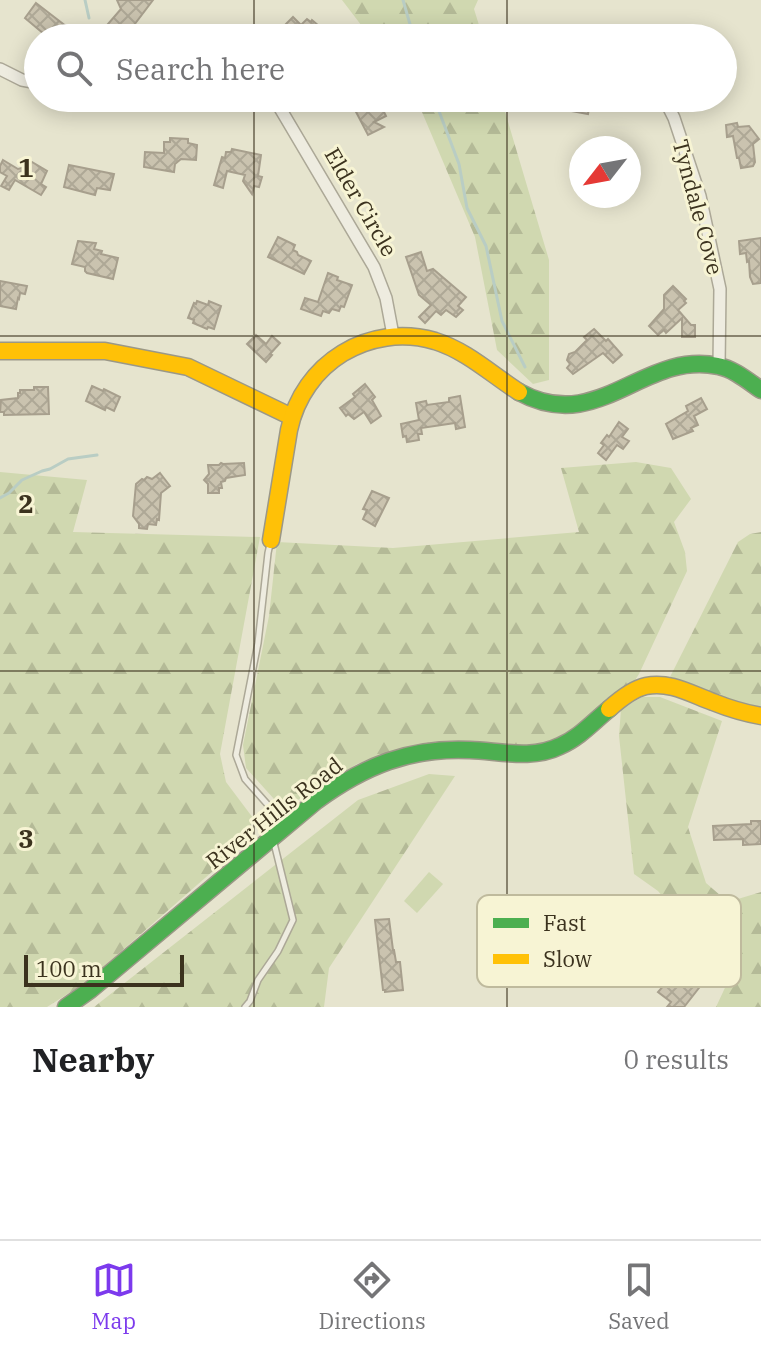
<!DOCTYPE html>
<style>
:root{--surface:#fff;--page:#f2f2f2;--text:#202124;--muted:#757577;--line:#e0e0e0;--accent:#7c3aed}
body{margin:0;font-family:"IBM Plex Serif",serif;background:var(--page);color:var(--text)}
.compass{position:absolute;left:569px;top:136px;width:72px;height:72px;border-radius:50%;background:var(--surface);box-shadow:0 4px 20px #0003;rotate:239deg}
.scale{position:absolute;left:24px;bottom:20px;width:160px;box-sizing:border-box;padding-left:8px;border:4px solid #3b321e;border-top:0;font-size:22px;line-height:28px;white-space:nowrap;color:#3b321e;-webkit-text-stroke:6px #f7f4d4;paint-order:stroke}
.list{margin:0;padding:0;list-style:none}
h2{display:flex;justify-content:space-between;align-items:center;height:104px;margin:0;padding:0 32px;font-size:34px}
h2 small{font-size:26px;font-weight:400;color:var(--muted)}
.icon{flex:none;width:44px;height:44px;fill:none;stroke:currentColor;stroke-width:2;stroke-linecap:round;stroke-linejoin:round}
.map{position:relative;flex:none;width:761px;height:1007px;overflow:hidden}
.search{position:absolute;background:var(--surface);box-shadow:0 4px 20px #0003;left:24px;right:24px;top:24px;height:88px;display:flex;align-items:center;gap:20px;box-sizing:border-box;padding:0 28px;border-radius:44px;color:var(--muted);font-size:30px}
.sheet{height:232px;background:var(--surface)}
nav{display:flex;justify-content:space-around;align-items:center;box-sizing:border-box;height:112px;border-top:2px solid var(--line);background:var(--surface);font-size:22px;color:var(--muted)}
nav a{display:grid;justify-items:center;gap:4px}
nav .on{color:var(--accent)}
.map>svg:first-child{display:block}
.forest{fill:url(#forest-firs)}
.pitch{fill:#d0d8b0}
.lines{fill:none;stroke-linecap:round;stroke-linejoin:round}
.stream{stroke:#b9cdc4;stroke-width:3}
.building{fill:url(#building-cross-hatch);stroke:#a79f8d;stroke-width:2}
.lane-casing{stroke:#aca897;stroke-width:8}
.street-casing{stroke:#aca897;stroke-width:14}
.fast-casing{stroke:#9b9887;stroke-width:19}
.slow-casing{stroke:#9b9887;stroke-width:19}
.lane{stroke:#eeece0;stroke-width:5}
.street{stroke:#eeece0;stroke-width:11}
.fast{stroke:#4caf50;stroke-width:16}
.slow{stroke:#ffc107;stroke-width:16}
.grid{fill:none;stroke:#3b321e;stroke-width:2;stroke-opacity:0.55}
.labels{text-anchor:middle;stroke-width:6;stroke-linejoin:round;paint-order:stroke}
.street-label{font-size:22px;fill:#3b321e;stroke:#f7f4d4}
.key{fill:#f7f4d4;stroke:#bfba9d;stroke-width:2}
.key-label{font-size:22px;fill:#3b321e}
.grid-label{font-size:26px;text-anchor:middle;font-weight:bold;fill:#3b321e;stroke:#f7f4d4;stroke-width:6;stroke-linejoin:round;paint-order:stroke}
</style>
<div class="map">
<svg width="761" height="1007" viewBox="0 0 761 1007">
<defs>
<pattern id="forest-firs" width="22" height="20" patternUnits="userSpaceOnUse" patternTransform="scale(2)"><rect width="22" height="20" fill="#d0d8b0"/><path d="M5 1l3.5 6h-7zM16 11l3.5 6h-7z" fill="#b4ba97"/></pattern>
<pattern id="building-cross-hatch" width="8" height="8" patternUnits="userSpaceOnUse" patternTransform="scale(2)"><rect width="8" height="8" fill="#cac3af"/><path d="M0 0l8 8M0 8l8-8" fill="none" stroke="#aea896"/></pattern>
</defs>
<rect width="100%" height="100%" fill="#e6e4ce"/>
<g class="forest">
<path d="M 342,0 L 478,0 L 474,9 L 483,38 L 371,38 Z"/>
<path d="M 416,98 L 501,98 L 549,260 L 549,380 L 533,384 L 497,350 L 475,237 Z"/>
<path d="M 636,462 L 671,468 L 691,499 L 674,522 L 685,552 L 687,571 L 639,674 L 630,688 L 558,741 L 538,746 L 503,748 L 450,741 L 405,747 L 357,764 L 283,809 L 246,768 L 243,745 L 269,616 L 277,542 L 393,548 L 579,532 L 561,468 Z"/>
<path d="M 0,472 L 87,480 L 73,532 L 260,537 L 220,754 L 226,782 L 253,818 L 245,843 L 85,983 L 47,1007 L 0,1007 Z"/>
<path d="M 761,532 L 761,709 L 669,679 L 738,542 L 750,534 Z"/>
<path d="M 642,697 L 660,697 L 722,721 L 688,827 L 706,883 L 728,902 L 761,892 L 761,1007 L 716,1007 L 730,977 L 658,891 L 634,874 L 619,736 L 621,709 Z"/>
<path d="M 429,774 L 455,776 L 329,968 L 324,1007 L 94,1007 L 358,800 Z"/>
</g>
<path class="pitch" d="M 429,872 L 443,884 L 417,913 L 404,901 Z"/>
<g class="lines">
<g class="stream">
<path d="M 85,0 L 89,18"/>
<path d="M 403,0 L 414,38"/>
<path d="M 434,98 L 459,164 L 467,208 L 486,246 L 502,321 L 525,367"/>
<path d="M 0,498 L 9,493 L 22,480 L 42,471 L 50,469 L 68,459 L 97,455"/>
</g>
</g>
<g class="building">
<path d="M 117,0 L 153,0 L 131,29 L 129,28 L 126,32 L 116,33 L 108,24 L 121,9 Z"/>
<path d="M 36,3 L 67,27 L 58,38 L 40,38 L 44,34 L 25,18 Z"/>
<path d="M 293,17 L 301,25 L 307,19 L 311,22 L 312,20 L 333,38 L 291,38 L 282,28 Z"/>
<path d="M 356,98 L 377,98 L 386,116 L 374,122 L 384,127 L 368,135 L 353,106 L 352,103 Z"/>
<path d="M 564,98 L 587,98 L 587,102 L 590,102 L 588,114 L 571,111 L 571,108 L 563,106 Z"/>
<path d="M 737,123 L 738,127 L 749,126 L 759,139 L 753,144 L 755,162 L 753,166 L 741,168 L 739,158 L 737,158 L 733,136 L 727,137 L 726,125 Z"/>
<path d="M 170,138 L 188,139 L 188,143 L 197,145 L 196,160 L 181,159 L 175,164 L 174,172 L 144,167 L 145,152 L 164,153 L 164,142 L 170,142 Z"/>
<path d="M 232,149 L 261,155 L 258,176 L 262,177 L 259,187 L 254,186 L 252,194 L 243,181 L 245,175 L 227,171 L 223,188 L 214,185 L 222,157 L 225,158 L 226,152 L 231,152 Z"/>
<path d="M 3,160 L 18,169 L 26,167 L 28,165 L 29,166 L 32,162 L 47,171 L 41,184 L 46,187 L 41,195 L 15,180 L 9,190 L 1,186 L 7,176 L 0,172 L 0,166 Z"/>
<path d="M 69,165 L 114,174 L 110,190 L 97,188 L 95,195 L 64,187 Z"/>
<path d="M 278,237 L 295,245 L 293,250 L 297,252 L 298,255 L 311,261 L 304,274 L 268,257 Z"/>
<path d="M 761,238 L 761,283 L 753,284 L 750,277 L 749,261 L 747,262 L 746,253 L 740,254 L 739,241 Z"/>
<path d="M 78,241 L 96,243 L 94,249 L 102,251 L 101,254 L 118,258 L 113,279 L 87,273 L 85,271 L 85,267 L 72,264 Z"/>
<path d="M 421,252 L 427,271 L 433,269 L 466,297 L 458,306 L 463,310 L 456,317 L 446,310 L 441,315 L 436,311 L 425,323 L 419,317 L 431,305 L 419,295 L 406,257 Z"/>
<path d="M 328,273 L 338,277 L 337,280 L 352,285 L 344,307 L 341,306 L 339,311 L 332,309 L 329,313 L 323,311 L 321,316 L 301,309 L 305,298 L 318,302 Z"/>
<path d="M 0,281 L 27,286 L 25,294 L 20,293 L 19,299 L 18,298 L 16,309 L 0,306 Z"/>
<path d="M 673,286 L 686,299 L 684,301 L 686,303 L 678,310 L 691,325 L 695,325 L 695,337 L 682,337 L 682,318 L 666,333 L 664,330 L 658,335 L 649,326 L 664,309 L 664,295 Z"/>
<path d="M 197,301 L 208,305 L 209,301 L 221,306 L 214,329 L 208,327 L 207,329 L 193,323 L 194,320 L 188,318 L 194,303 L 196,304 Z"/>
<path d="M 594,329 L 606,341 L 608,339 L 622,355 L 613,363 L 603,353 L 573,374 L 567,368 L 570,364 L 567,360 L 569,354 L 575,352 L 587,340 L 584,337 Z"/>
<path d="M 256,335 L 266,344 L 272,336 L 280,343 L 270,354 L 272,355 L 266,362 L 247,344 Z"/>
<path d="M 365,384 L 375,397 L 372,400 L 381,416 L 371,423 L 364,412 L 354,419 L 348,414 L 346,416 L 340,408 L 355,397 L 353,394 Z"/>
<path d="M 92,386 L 103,391 L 104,389 L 120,397 L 114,411 L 106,407 L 105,410 L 86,401 Z"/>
<path d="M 34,387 L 48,387 L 49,414 L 4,415 L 4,412 L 0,412 L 1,400 L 18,398 L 18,393 L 20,393 L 20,390 L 34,390 Z"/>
<path d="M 460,396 L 465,427 L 456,429 L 455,423 L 421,428 L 422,434 L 418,434 L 419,440 L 407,442 L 406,436 L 403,437 L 401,424 L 419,420 L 416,403 L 426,401 L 427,405 L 449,402 L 449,398 Z"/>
<path d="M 701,398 L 707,409 L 694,416 L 698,425 L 691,428 L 693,431 L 673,439 L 666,424 L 688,411 L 686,406 Z"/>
<path d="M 619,422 L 628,429 L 622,437 L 629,441 L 623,449 L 617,445 L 606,460 L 598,453 L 604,445 L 601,443 L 607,435 L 609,437 Z"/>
<path d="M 221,463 L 223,464 L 244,463 L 245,475 L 226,478 L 225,481 L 221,482 L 222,488 L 219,488 L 219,493 L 208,493 L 208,484 L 204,480 L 209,474 L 208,465 L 219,465 Z"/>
<path d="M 160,473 L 170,486 L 161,493 L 159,520 L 157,519 L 156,525 L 148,524 L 147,529 L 139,528 L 139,524 L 133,516 L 136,484 L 142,479 L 144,480 L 147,477 L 152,479 Z"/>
<path d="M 372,491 L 389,498 L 375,526 L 363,519 L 367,510 L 363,509 Z"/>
<path d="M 751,821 L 761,821 L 761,844 L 743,845 L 743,839 L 714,840 L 713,826 L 751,824 Z"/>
<path d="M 389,919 L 393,950 L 394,950 L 396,962 L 400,962 L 403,990 L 385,992 L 385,990 L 383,990 L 375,920 Z"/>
<path d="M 678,970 L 682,973 L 684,971 L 702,984 L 684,1007 L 667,1007 L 671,1002 L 658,992 L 665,984 L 667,985 Z"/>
</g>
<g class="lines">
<defs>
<g id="lane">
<path d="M 270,544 L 268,553 L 258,643 L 236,755 L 245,779 L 284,823"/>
<path d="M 245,1007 L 250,1001 L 258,980 L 278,951 L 293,920 L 274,843"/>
</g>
<g id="street">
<path d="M 633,34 L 635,38"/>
<path d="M 0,69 L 22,80 L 38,83"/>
<path d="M 274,98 L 374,267 L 386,298 L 393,335"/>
<path d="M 664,98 L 674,118 L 700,196 L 720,289 L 719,366"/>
</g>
<g id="fast">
<path d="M 519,392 C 599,436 643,350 718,366 C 734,369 748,381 761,390"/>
<path d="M 66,1007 L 90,990 L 316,801 C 364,766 410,747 470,750 C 499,751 532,760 560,746 C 579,738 593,722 609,709"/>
</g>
<g id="slow">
<path d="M 0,351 L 105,351 L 188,367 L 292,417"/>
<path d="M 271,540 L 289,430 C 303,363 369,322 435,341 C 467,351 491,374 519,392"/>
<path d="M 609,709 C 619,700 632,689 646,686 C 670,681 691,694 713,702 C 728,708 744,713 761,716"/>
</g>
</defs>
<use href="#lane" class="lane-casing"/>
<use href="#street" class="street-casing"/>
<use href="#fast" class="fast-casing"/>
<use href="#slow" class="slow-casing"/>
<use href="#lane" class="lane"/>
<use href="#street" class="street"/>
<use href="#fast" class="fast"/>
<use href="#slow" class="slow"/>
</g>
<path class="grid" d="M 254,0 L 254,38M 507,0 L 507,38M 254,98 L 254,1007M 507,98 L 507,1007M 0,336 L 761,336M 0,671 L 761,671"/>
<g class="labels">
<g class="street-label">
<text transform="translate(361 202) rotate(60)" y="8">Elder Circle</text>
<text transform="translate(698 207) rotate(75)" y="8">Tyndale Cove</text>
<text transform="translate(274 813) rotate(-38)" y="8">River Hills Road</text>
</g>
</g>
<rect x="477" y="895" width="264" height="92" rx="12" class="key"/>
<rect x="493" y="918" width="36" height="10" fill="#4caf50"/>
<rect x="493" y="954" width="36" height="10" fill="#ffc107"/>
<g class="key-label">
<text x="543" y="931">Fast</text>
<text x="543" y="967">Slow</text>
</g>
<g class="grid-label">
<text x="26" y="177">1</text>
<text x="26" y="513">2</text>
<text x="26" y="848">3</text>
</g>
</svg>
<svg class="compass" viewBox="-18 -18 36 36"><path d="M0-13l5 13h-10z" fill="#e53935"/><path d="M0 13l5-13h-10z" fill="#757577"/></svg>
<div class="scale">100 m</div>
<div class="search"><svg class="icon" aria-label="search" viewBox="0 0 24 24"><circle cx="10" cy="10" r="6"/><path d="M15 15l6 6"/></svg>Search here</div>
</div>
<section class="sheet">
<h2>Nearby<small>0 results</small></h2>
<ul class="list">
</ul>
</section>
<nav>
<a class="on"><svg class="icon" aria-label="map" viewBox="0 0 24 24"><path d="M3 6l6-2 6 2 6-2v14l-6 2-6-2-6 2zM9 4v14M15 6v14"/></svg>Map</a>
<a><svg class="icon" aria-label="directions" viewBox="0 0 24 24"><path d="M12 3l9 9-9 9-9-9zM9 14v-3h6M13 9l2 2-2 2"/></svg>Directions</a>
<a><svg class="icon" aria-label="saved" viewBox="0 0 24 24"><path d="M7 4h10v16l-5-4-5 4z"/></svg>Saved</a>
</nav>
